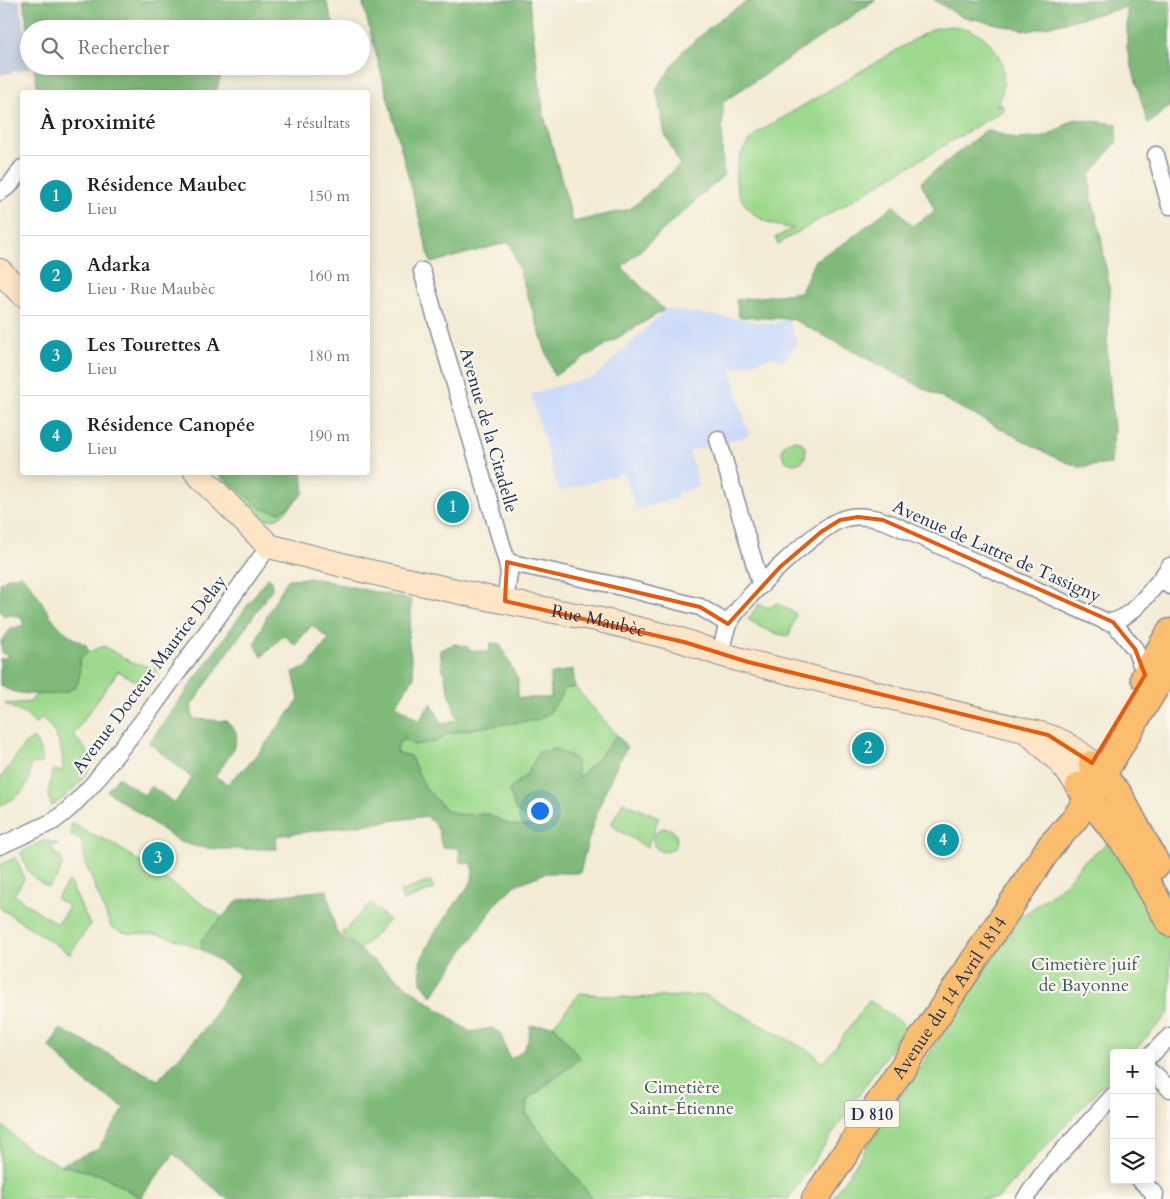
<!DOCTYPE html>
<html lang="fr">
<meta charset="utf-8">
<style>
:root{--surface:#fff;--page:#f6f6f6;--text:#202124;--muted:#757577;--line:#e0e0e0;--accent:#0f766e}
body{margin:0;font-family:Cardo,serif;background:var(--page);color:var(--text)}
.controls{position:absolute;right:15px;bottom:15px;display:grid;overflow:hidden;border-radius:5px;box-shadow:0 2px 12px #0003}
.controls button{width:45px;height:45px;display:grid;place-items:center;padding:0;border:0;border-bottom:1px solid var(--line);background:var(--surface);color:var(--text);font:25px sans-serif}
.you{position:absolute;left:539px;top:810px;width:18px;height:18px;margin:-12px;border:4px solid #fff;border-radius:50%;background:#1a73e8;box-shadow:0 0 0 8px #1a73e833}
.badge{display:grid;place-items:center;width:32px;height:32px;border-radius:50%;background:var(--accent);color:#fff;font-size:16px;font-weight:700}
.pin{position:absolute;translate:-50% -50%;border:2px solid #fff;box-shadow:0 1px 5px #0006}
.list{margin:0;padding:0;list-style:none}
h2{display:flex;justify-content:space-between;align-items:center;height:65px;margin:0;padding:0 20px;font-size:21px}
h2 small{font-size:16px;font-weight:400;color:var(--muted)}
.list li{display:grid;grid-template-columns:32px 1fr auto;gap:15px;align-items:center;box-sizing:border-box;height:80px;padding:0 20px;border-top:1px solid var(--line)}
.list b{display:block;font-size:19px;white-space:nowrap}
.list p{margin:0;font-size:16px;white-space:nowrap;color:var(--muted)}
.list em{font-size:16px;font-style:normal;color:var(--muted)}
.icon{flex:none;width:28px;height:28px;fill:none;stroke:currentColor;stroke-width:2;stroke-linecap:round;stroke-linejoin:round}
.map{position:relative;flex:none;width:1170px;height:1199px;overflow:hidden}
.search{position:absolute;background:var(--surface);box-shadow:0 2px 12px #0003;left:20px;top:20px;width:350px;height:55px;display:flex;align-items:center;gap:12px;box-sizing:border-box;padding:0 18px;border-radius:28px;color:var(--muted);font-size:19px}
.panel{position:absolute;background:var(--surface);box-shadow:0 2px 12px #0003;left:20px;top:90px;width:350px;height:385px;border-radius:5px}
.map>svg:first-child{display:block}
.built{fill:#ccdbf9}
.industrial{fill:#b8c5de}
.green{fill:#9dd98d;stroke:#5c8476}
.forest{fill:#7eb978;stroke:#4c746b}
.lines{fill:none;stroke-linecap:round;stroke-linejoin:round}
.street-casing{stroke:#878d9a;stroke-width:19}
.secondary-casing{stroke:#878d9a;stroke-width:26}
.primary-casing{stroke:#878d9a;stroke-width:29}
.street{stroke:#fff;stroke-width:16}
.secondary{stroke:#fde5c5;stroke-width:24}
.primary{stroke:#fbbd6e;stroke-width:26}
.marked{fill:none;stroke:#e8590c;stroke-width:4;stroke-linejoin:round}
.labels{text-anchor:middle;stroke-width:4.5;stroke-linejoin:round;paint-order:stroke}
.shield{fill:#fbf7ec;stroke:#5e6b89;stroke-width:1}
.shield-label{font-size:16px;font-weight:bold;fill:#1b2f5e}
.street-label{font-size:18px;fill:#1b2f5e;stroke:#fbf7ec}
.park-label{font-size:18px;fill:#3c5a6a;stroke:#fbf7ec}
</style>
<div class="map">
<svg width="1170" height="1199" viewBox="0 0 1170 1199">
<rect width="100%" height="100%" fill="#fbf7ec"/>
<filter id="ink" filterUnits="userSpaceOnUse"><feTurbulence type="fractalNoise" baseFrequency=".02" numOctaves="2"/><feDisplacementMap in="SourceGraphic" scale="10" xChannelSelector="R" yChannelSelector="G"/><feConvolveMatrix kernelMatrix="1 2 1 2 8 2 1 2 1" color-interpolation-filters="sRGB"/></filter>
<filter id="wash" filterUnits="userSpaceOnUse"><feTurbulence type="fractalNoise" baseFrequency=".0096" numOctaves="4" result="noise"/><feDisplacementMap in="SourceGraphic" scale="20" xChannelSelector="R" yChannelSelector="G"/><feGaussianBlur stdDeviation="1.12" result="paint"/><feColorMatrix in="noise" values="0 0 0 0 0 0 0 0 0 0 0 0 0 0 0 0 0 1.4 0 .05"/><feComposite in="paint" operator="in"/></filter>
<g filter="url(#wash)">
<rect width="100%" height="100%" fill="#f3ebd5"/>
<path class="built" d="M 666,309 L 775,324 L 786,319 L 789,321 L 797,343 L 783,362 L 774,356 L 731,369 L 749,436 L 689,451 L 699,486 L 677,493 L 678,498 L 636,510 L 624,473 L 559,492 L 531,394 L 553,387 L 595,377 Z"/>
<path class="industrial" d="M 0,0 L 19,0 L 29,55 L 29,66 L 31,66 L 31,68 L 0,75 Z"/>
<g class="green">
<path d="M 950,26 C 992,27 1017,68 996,106 L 1001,103 L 1004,110 L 778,244 L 775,238 L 793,228 C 738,225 716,171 757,133 L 932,29 Z"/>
<circle cx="794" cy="452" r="12"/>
<path d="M 215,473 L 220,473 L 226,480 L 280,512 L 293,504 C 283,514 277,523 262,518 Z"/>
<path d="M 776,603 L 796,614 L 789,636 C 773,634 761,628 748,619 L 759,604 C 767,608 770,609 776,603 Z"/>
<path d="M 104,646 L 131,662 L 154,668 L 169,648 L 174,652 L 153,681 L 145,687 L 118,671 L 73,735 L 84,747 L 93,762 C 86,780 67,796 52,806 L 48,796 L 52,771 L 63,771 C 64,751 57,731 42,718 L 35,724 L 26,715 L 5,704 L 30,702 L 36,695 L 66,692 L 78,682 L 80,659 L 89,652 Z"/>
<path d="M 575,687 L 617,735 L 595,762 L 577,778 L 539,752 L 526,775 L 539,826 L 510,825 L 488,814 L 461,815 L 446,810 L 426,789 L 410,756 L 396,753 L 398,744 L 404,739 L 436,742 L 447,734 L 494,725 L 537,720 L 562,695 L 564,689 Z"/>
<path d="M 33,738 C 40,745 41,754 42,763 L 30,764 C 31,789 20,796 0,806 L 0,779 L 24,745 Z"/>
<path d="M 623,802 L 659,817 L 647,848 L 611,825 Z"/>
<path d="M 71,823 L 113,844 L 222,917 L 201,940 L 202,950 C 186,943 170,936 153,934 C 136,933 127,936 111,927 L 86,864 L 81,838 L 71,836 Z"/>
<circle cx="665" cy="840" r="12"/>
<path d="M 45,840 L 58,844 L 52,846 L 55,855 L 60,855 C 66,868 57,879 48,887 C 31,876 26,872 21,852 Z"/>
<path d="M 1108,843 L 1125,857 L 1170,936 L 1170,1012 L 1132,1053 L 1114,1053 L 1114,1073 L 997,1199 L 832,1199 L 1021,917 L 1065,884 L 1083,862 Z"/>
<path d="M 16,857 L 24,879 L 14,895 L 57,924 L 69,907 L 56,898 L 69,881 L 90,925 L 70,954 L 0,908 L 0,865 Z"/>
<path d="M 431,881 L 434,889 L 403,901 L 400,892 Z"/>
<path d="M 371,903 L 389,920 L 360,950 L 342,933 Z"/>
<path d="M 580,993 L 634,998 L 705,995 L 811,1052 L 824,1063 L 869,1000 L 906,1026 L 788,1199 L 593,1199 L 526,1114 L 527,1101 L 580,1058 L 554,1025 Z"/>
<path d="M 0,1124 L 30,1150 L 60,1165 L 102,1175 L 142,1199 L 0,1199 Z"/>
</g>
<g class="forest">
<path d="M 23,0 L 326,0 L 335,29 L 29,29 L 29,34 Z"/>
<path d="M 362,0 L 529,0 L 543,112 L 573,222 L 630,209 L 680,165 L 665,134 L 656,89 L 683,51 L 721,18 L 750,0 L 876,0 L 723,102 L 722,150 L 724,175 L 622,267 L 664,310 L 554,376 L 510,242 L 431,263 Z"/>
<path d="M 934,0 L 1170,0 L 1170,106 L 1148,124 L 1127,49 L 1127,7 L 1029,31 L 960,16 Z"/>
<path d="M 34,66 L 232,66 L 223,69 L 216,92 L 38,92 Z"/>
<path d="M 1075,119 L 1117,124 L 1116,143 L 1090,175 L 1091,196 L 1100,231 L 1110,293 L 1107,352 L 1114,430 L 1111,464 L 1079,467 L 1056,458 L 792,319 L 739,317 L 736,300 L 801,292 L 815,260 L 843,244 L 894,205 L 912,226 L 935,211 L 921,182 L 986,130 L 1016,139 L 1046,137 Z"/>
<path d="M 220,473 L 302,473 L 304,493 L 293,504 L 280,512 L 261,509 Z"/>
<path d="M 21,575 C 37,589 43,608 57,624 C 65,633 76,640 86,645 L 89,652 L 80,659 C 79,667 81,679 76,686 C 67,698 24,695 11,691 C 7,689 3,687 0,686 L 0,659 L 10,656 L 2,653 L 1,641 L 11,629 L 24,625 L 20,616 L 3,615 L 0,612 L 0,583 L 9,577 Z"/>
<path d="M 268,577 L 271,579 L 272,589 L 191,706 L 193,719 L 227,721 C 229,724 233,727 235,730 C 242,744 222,766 215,776 L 227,784 L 254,759 L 299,700 L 293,672 L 306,668 L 329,639 L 312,625 L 295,645 L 284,635 L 262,657 L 255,644 L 268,613 L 288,579 L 313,578 L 411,600 L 411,617 L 408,638 L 414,677 L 396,705 L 419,721 L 431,703 L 442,724 L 457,720 L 443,670 L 440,650 L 454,644 L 468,647 L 468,650 L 489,652 L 491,643 L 500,644 L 518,680 L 518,698 L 551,698 L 550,675 L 573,669 L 575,687 L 564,689 L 562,695 L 549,713 L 537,720 L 468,729 L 447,734 L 436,742 L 413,745 L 404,739 L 398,744 L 396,752 L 410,756 L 426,789 L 446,810 L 461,815 L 488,814 L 510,825 L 537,826 L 516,811 L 509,790 L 526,775 L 539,752 L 556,749 L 576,759 L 578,778 L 595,762 L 617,735 L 627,747 C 604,786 590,829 580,873 L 546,873 L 515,885 L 497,902 L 432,996 L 421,982 L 420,962 L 435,932 L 472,881 L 473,864 L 460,862 L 459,848 L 442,847 L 438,829 L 427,816 L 276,836 L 277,849 L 217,849 L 198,847 L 180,842 L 107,791 L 118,777 L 144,795 L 151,786 L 175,803 L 192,778 L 149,743 Z"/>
<path d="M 327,890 L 336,932 L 413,991 L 470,1032 L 492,1028 L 500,1033 L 510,1059 C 526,1052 529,1042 530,1026 L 554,1025 L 580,1058 L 527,1100 L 526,1114 L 593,1199 L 348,1199 L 346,1197 L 341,1199 L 227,1199 L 174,1154 L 141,1197 L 102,1175 L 60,1165 L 98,1149 L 125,1108 L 86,1083 L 49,1047 L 60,1029 L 158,1080 L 208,1025 L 239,974 L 202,950 L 201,940 L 238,900 Z"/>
</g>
</g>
<g filter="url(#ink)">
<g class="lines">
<defs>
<g id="street">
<path d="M 1156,155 L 1170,206"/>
<path d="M 0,192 L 10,185 L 22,168"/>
<path d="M 422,271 L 507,562 L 509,573 L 505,601"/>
<path d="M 718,439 L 761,586"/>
<path d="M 507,562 L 614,585 L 700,607 L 728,624"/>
<path d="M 1160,580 L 1170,566"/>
<path d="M 1113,622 L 1135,649 L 1145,675"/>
<path d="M 720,654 C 723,645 724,633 728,625 C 739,601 815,530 840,520 C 858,512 882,519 899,527 L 1107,622 C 1127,623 1148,594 1160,580 L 1170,586"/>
<path d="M 0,846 L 54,821 L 70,808 L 93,784 L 147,715 L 269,546"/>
<path d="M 1151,1055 L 1170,1036"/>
<path d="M 1151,1072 L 1170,1089"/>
<path d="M 1140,1180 L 1155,1194 L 1154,1199"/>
<path d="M 1025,1199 L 1046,1169 L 1114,1095"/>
</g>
<g id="secondary">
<path d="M 0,271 L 22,294"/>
<path id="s1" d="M 196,472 L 269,546 L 366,571 L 492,599 L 596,619 L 678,639 L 720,654 L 748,662 L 1027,731 C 1056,736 1069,744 1092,763"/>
<path d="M 1030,734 L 1062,764 L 1078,785"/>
</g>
<g id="primary">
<path d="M 1144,677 L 1170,632"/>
<path d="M 1092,764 L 1118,793 L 1157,865"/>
<path d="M 1079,786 L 1127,847 L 1170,923"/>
<path id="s2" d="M 815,1199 L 1051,845 L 1074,820 L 1088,799 L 1170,663"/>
</g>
</defs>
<use href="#street" class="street-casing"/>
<use href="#secondary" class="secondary-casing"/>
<use href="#primary" class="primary-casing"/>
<use href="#street" class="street"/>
<use href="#secondary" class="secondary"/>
<use href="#primary" class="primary"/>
</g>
</g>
<path class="marked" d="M 858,517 L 883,520 L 1113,622 L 1135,649 L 1145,675 L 1092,763 L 1048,735 L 748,662 L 684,642 L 505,601 L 507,562 L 700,607 L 728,624 L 780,567 L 821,532 L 840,520 Z"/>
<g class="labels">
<rect class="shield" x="844.5" y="1100.5" width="55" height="27" rx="4"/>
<g class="shield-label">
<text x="872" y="1120">D 810</text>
</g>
<g class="street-label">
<text transform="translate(489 430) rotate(74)" y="6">Avenue de la Citadelle</text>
<text transform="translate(997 551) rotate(24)" y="6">Avenue de Lattre de Tassigny</text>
<text dy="6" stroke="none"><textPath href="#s1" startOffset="442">Rue Maubèc</textPath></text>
<text transform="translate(149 674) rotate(-53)" y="6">Avenue Docteur Maurice Delay</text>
<text dy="6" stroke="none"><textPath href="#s2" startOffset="242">Avenue du 14 Avril 1814</textPath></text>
</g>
<g class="park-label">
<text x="1084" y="970">Cimetière juif<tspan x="1084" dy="21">de Bayonne</tspan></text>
<text x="682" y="1093">Cimetière<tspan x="682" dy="21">Saint-Étienne</tspan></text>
</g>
</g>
</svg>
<div class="controls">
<button>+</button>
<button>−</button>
<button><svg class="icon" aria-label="layers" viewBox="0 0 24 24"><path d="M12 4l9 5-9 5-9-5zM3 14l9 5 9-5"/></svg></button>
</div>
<div class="you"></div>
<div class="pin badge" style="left:453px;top:507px;background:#0f9aa8">1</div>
<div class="pin badge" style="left:868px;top:748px;background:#0f9aa8">2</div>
<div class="pin badge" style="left:158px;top:858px;background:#0f9aa8">3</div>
<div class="pin badge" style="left:943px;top:840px;background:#0f9aa8">4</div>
<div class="search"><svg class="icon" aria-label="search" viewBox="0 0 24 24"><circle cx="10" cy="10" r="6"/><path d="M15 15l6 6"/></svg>Rechercher</div>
<section class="panel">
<h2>À proximité<small>4 résultats</small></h2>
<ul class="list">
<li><span class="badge" style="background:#0f9aa8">1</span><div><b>Résidence Maubec</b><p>Lieu</p></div><em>150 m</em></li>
<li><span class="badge" style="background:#0f9aa8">2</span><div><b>Adarka</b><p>Lieu · Rue Maubèc</p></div><em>160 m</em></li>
<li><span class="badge" style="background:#0f9aa8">3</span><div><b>Les Tourettes A</b><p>Lieu</p></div><em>180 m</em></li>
<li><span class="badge" style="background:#0f9aa8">4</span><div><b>Résidence Canopée</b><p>Lieu</p></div><em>190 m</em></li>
</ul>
</section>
</div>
